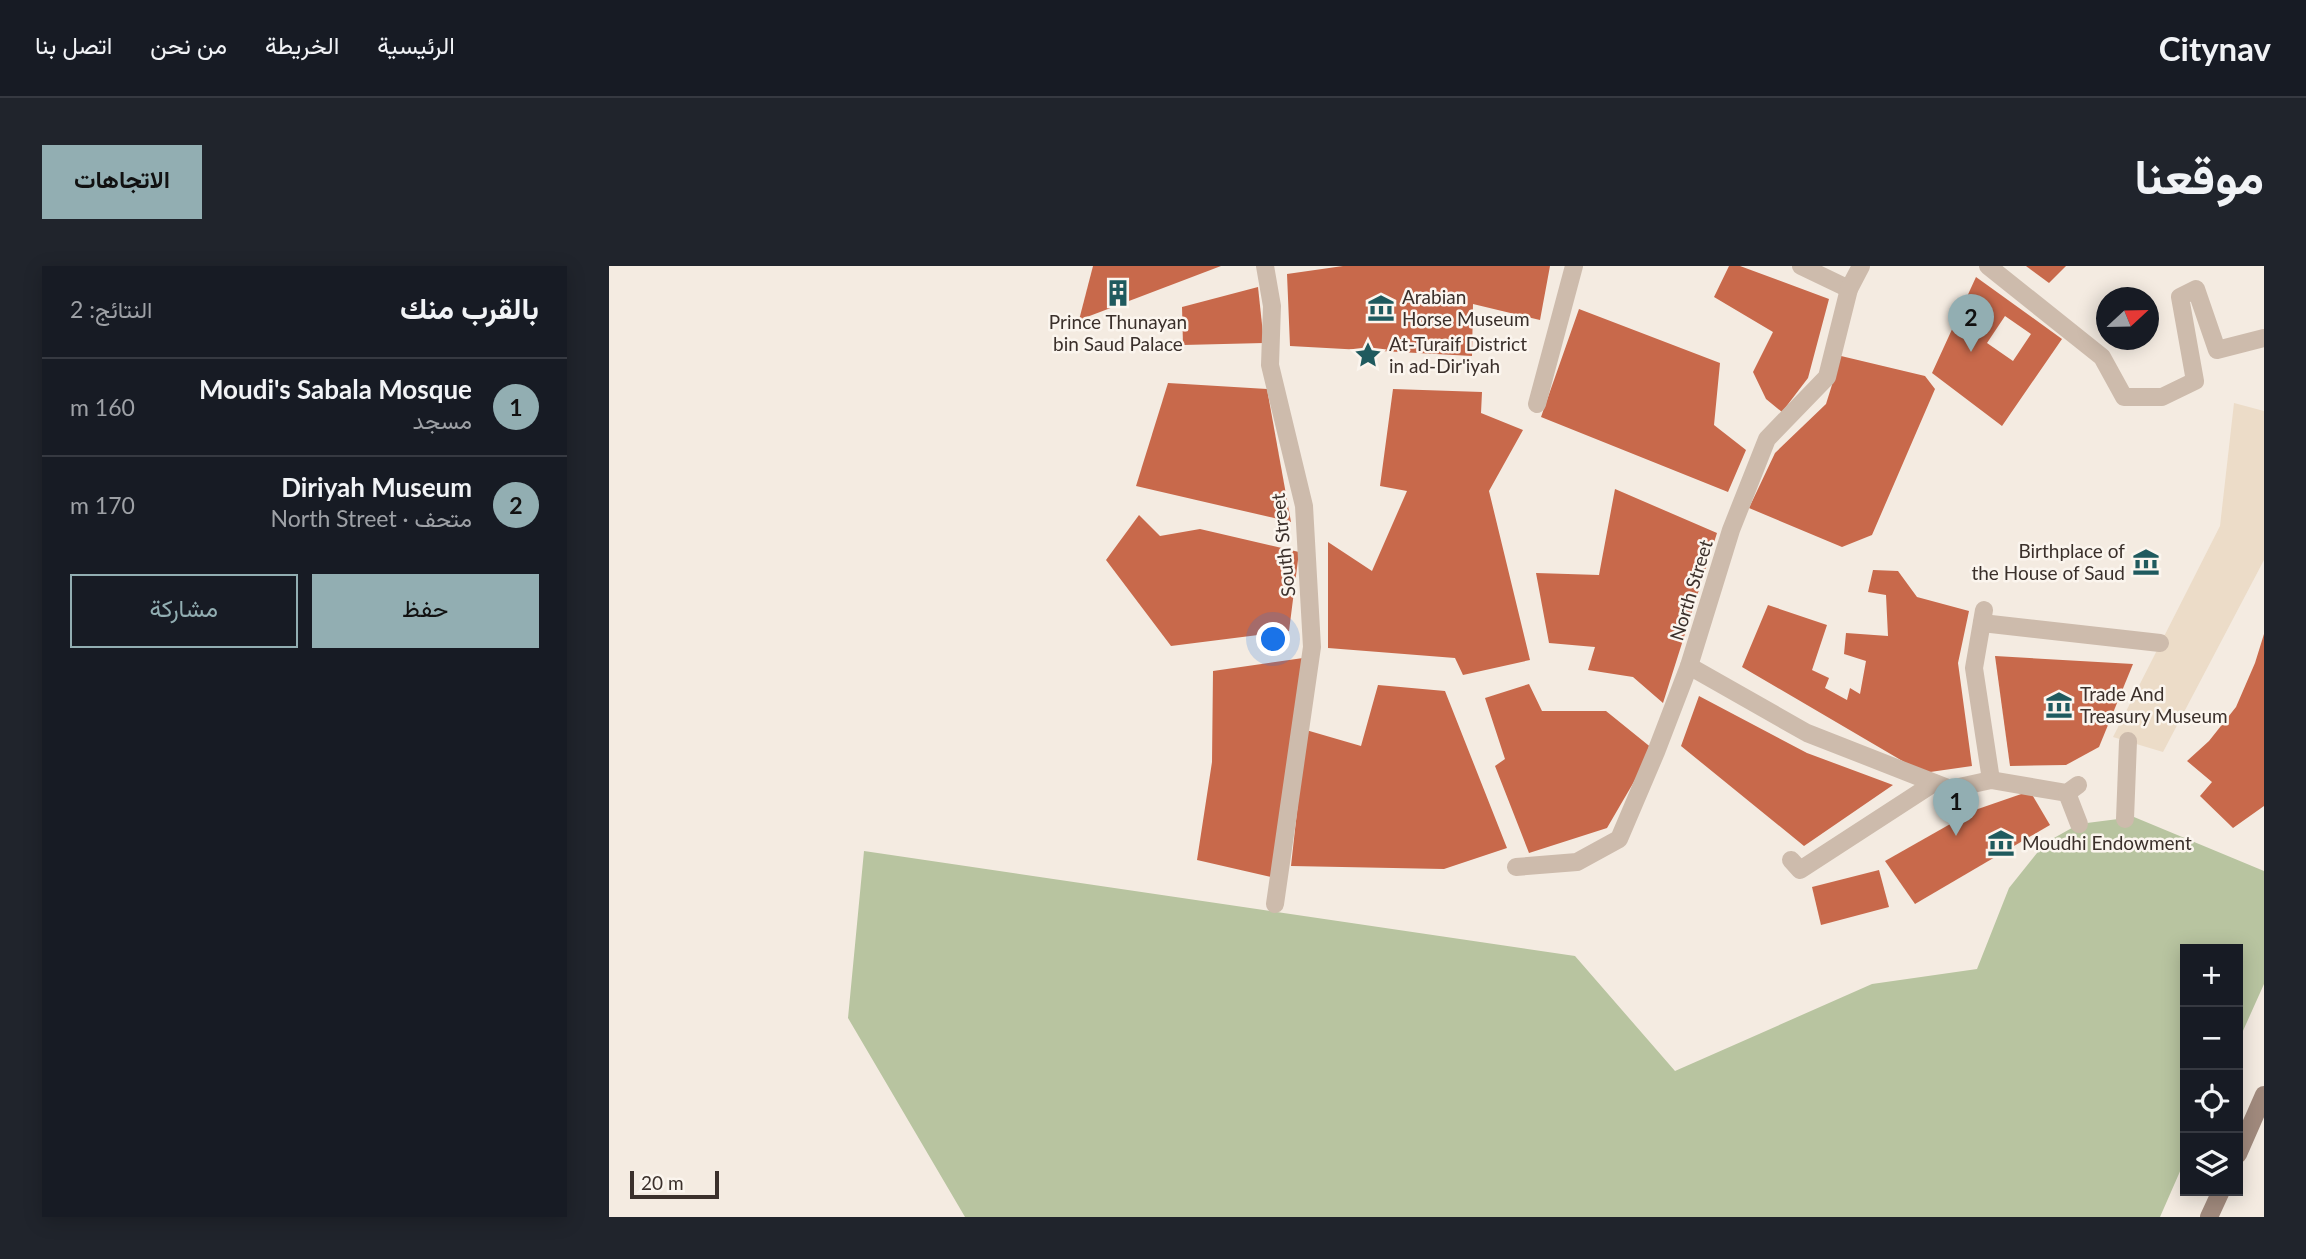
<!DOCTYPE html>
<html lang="ar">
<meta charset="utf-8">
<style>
:root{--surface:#171b24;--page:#20242c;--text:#f1f3f6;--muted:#9ea1a6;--line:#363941;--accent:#92aeb2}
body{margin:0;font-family:Lato,Vazirmatn,sans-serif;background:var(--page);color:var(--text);direction:rtl}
.controls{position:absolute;right:21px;bottom:21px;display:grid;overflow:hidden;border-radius:0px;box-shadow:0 4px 18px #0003}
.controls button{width:63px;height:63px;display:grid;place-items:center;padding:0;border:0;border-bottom:2px solid var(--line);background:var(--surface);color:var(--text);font:35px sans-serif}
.compass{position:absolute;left:1487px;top:21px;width:63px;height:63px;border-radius:50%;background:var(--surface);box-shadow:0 4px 18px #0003;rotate:68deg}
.scale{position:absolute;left:21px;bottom:18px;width:89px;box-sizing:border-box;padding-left:7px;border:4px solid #3b302b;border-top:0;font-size:19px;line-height:24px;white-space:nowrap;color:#3b302b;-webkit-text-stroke:5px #fbf5ee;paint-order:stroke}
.you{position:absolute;left:665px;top:374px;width:24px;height:24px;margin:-18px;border:5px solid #fff;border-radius:50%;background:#1a73e8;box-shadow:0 0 0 10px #1a73e833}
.badge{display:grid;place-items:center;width:46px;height:46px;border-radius:50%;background:var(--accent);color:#111;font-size:23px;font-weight:700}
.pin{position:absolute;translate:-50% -58px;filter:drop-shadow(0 2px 4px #0008)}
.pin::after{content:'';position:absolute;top:37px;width:24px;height:21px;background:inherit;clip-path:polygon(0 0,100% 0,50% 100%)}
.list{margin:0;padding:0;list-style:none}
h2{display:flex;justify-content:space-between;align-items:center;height:91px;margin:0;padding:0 28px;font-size:30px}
h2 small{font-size:23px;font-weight:400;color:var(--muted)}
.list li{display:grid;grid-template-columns:46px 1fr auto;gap:21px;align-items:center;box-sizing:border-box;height:98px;padding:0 28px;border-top:2px solid var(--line)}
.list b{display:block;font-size:26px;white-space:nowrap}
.list p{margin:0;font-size:23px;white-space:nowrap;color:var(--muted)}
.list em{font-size:23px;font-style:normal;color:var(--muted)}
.actions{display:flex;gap:14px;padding:21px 28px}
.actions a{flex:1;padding:16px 0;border:2px solid var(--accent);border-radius:0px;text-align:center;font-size:24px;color:var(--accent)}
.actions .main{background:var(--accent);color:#111}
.icon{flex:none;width:38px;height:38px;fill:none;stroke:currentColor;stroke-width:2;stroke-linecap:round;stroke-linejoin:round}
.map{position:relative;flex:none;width:1655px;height:951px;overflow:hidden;direction:ltr;border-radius:0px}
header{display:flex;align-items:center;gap:42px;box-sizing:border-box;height:98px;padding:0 35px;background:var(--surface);border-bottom:2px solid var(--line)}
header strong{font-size:33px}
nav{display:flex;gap:38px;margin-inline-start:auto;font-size:24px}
.intro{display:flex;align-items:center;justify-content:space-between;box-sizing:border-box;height:168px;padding:0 42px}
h1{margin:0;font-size:49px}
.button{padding:18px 32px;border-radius:0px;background:var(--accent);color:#111;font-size:24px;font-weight:700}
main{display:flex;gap:42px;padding:0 42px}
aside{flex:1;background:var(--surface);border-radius:0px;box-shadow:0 4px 18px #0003}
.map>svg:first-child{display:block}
.green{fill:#b8c4a0}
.plaza{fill:#ecdcc8}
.building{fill:#c8694b;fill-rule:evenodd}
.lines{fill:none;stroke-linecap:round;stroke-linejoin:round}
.pedestrian{stroke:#cdbbac;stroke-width:18}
.secondary{stroke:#a18a7d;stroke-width:18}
.labels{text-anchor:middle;stroke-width:5;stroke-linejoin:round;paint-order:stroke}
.poi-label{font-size:19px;fill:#3b302b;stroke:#fbf5ee;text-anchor:start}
.street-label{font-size:19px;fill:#3b302b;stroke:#fbf5ee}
</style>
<header>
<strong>Citynav</strong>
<nav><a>الرئيسية</a><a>الخريطة</a><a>من نحن</a><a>اتصل بنا</a></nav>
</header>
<div class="intro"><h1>موقعنا</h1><a class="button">الاتجاهات</a></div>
<main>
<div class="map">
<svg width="1655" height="951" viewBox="0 0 1655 951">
<rect width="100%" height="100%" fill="#f4ebe1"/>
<path class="green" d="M 1525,551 L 1655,605 L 1655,718 L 1629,776 L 1629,683 L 1576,683 L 1576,894 L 1551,951 L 356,951 L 239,752 L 255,585 L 966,690 L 1066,805 L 1263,718 L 1368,703 L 1400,622 L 1436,577 L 1470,558 Z"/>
<path class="plaza" d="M 1625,137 L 1655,145 L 1655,294 L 1554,486 L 1504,471 L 1611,260 Z"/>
<g class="building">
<path d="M 484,0 L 612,0 L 470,54 Z"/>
<path d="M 734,0 L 941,0 L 931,54 L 864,38 L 863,90 L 681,80 L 678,8 Z"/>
<path d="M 1120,0 L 1131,0 L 1220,33 L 1199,112 L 1173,146 L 1157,133 L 1144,106 L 1164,66 L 1105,31 Z"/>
<path d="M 1417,0 L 1457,0 L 1440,17 Z"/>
<path d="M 1367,11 L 1453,73 L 1393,160 L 1323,107 ZM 1396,50 L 1422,68 L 1404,95 L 1378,77 Z"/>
<path d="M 649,21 L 655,77 L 574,79 L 573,41 Z"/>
<path d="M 970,43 L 1111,97 L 1105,159 L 1137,184 L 1119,226 L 932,151 Z"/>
<path d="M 1232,90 L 1316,110 L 1326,123 L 1263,269 L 1233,281 L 1140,242 L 1166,187 L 1217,138 Z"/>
<path d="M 559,117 L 658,123 L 682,256 L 527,220 Z"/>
<path d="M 784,123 L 873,126 L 872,147 L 914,164 L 880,225 L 921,394 L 854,409 L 846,392 L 719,382 L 719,276 L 763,305 L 798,225 L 771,220 Z"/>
<path d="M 1006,223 L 1108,267 L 1054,437 L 1024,411 L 979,404 L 986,381 L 940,377 L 927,307 L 990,309 Z"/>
<path d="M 530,249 L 551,270 L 591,263 L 690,286 L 680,365 L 562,380 L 497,294 Z"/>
<path d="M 1264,304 L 1289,305 L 1308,331 L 1360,345 L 1349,397 L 1363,500 L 1314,507 L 1133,401 L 1159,339 L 1218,359 L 1203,404 L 1220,412 L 1216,422 L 1238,434 L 1241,422 L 1251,428 L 1257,395 L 1235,388 L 1237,367 L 1279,370 L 1277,329 L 1259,326 Z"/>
<path d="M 1655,368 L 1655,540 L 1624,562 L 1591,530 L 1603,516 L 1578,495 L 1600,475 L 1627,441 L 1646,397 Z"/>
<path d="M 1386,390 L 1524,398 L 1490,481 L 1457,499 L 1401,500 Z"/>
<path d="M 694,392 L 662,611 L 588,594 L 603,496 L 604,405 Z"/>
<path d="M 920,418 L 933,445 L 997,445 L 1044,483 L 998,562 L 920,587 L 886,500 L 896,493 L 876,432 Z"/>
<path d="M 769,419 L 836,425 L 898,582 L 835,603 L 682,600 L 697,464 L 752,480 Z"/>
<path d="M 1090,430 L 1198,487 L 1284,519 L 1195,580 L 1072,480 Z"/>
<path d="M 1421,525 L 1441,559 L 1306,638 L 1276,595 L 1366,544 Z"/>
<path d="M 1270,604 L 1280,641 L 1212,659 L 1203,621 Z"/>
</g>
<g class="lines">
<g class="pedestrian">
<path d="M 656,0 L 663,40 L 661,99 L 695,240 L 703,381 L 666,638"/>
<path d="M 1192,0 L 1240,23"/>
<path d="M 1379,0 L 1493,91 L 1515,131 L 1553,131 L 1586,115 L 1571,31 L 1587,23 L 1608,84 L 1655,72"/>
<path d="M 928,138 L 965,0"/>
<path d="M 1375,344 L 1365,402 L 1382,514"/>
<path d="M 1373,357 L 1551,377"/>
<path d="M 1080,400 L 1198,467 L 1341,523 L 1382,514 L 1458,527 L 1469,519"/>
<path d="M 1458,527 L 1470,558"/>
<path d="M 1516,553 L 1519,475"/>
<path d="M 1182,594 L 1191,604 L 1325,517"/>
<path d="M 907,601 L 968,596 L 1010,573 L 1047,486 L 1080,400 L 1122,264 L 1158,173 L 1218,111 L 1240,23 L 1252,0"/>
</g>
<g class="secondary">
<path d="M 1629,888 L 1655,829"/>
<path d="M 1600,951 L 1612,925"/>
</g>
</g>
<defs>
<symbol id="building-bare" viewBox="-9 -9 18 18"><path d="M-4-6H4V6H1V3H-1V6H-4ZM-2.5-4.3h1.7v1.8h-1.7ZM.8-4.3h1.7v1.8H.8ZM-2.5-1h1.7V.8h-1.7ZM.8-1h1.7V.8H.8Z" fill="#1f5a5e" stroke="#fbf5ee" stroke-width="2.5" paint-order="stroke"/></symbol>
<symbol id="museum-bare" viewBox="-9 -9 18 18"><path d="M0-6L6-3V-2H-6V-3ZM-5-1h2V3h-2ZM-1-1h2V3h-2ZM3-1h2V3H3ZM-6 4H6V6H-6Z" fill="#1f5a5e" stroke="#fbf5ee" stroke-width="2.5" paint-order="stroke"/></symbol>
<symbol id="sight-bare" viewBox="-9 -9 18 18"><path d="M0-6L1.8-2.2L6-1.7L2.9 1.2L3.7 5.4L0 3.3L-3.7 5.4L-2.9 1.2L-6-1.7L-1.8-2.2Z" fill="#1f5a5e" stroke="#fbf5ee" stroke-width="2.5" paint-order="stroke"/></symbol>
</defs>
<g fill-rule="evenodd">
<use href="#building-bare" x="490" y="8" width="38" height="38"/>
<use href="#museum-bare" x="753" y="23" width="38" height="38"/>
<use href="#sight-bare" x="740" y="70" width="38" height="38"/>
<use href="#museum-bare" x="1518" y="277" width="38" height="38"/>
<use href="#museum-bare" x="1431" y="420" width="38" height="38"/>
<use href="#museum-bare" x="1373" y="558" width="38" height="38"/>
</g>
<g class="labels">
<g class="poi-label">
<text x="793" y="38">Arabian<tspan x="793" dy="22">Horse Museum</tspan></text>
<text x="509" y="63" text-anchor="middle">Prince Thunayan<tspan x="509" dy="22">bin Saud Palace</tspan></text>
<text x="780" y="85">At-Turaif District<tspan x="780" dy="22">in ad-Dir'iyah</tspan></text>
<text x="1516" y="292" text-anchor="end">Birthplace of<tspan x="1516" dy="22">the House of Saud</tspan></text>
<text x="1471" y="435">Trade And<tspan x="1471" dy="22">Treasury Museum</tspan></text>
<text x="1413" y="584">Moudhi Endowment</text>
</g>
<g class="street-label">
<text transform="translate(674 279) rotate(-96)" y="7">South Street</text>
<text transform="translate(1082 324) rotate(-73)" y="7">North Street</text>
</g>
</g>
</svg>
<div class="controls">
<button>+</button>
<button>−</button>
<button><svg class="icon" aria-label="locate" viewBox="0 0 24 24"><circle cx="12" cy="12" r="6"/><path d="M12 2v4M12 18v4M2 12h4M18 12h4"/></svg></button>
<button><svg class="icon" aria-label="layers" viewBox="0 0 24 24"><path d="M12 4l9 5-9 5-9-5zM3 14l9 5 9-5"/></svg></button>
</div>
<svg class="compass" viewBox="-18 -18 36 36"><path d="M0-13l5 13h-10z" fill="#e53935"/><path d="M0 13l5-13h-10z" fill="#9ea1a6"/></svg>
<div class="scale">20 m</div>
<div class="you"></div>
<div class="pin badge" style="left:1347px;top:570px">1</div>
<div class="pin badge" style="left:1362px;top:86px">2</div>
</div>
<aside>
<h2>بالقرب منك<small>النتائج: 2</small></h2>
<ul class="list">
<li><span class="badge">1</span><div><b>Moudi's Sabala Mosque</b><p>مسجد</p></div><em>160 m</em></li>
<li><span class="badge">2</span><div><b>Diriyah Museum</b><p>متحف · North Street</p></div><em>170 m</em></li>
</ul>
<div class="actions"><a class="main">حفظ</a><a>مشاركة</a></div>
</aside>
</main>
